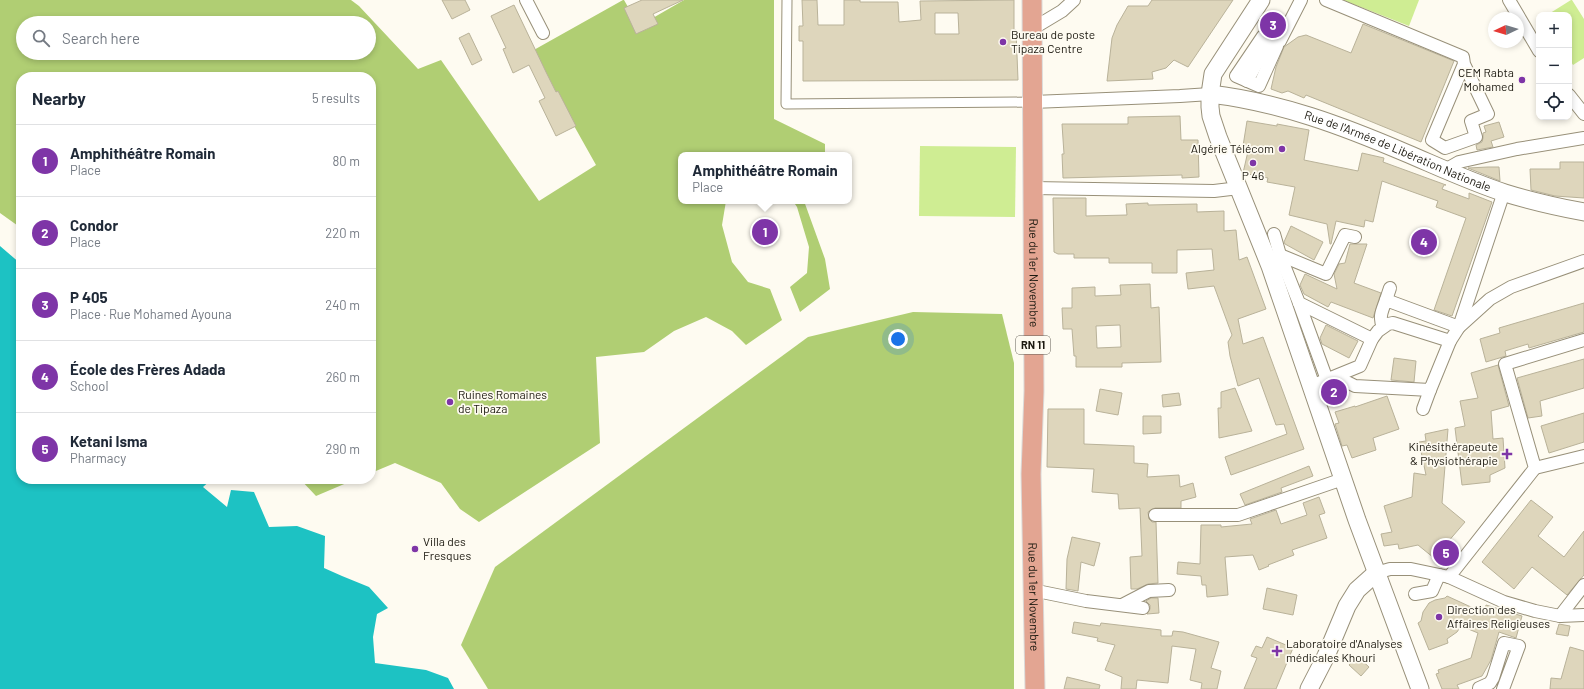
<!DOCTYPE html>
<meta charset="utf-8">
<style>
:root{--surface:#fff;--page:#f6f6f7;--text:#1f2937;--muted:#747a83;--line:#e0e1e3;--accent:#7e35a7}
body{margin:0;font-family:Barlow,sans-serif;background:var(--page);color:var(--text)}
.controls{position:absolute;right:12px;top:12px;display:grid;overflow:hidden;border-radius:8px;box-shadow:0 2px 6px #0003}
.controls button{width:36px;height:36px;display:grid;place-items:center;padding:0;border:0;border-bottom:1px solid var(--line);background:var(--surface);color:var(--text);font:20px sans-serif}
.compass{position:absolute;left:1488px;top:12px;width:36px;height:36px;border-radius:50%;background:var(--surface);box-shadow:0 2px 6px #0003;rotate:266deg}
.you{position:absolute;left:898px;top:339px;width:14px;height:14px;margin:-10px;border:3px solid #fff;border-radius:50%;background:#1a73e8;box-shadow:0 0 0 6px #1a73e833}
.badge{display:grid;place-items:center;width:26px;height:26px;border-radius:50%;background:var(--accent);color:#fff;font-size:13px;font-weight:700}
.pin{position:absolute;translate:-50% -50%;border:2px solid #fff;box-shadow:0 1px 4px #0006}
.popup{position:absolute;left:678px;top:152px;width:174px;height:52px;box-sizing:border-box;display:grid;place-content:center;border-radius:8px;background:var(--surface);filter:drop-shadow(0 1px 3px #0005);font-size:13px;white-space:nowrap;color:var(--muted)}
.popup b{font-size:15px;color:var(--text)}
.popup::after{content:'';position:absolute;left:50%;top:100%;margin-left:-8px;border:8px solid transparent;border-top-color:var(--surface)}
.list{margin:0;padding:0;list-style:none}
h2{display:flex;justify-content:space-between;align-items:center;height:52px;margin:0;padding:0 16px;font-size:17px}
h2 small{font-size:13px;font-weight:400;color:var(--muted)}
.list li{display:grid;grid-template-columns:26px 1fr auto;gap:12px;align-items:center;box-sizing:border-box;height:72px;padding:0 16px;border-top:1px solid var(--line)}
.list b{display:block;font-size:15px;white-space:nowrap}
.list p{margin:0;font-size:13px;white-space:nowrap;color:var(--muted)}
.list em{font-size:13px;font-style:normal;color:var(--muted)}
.icon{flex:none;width:22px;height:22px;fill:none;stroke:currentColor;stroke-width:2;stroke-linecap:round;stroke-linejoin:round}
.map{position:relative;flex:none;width:1584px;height:689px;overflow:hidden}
.search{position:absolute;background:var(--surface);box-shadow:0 2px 6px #0003;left:16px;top:16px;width:360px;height:44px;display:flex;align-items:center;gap:10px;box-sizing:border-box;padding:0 14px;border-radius:22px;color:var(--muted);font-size:15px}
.panel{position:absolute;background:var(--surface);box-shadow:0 2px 6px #0003;left:16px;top:72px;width:360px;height:412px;border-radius:16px}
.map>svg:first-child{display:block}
.green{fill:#cfed93}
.forest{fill:#b0ce73;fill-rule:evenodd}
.water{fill:#1dc2c3}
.building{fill:#ded6bc;stroke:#b9b299;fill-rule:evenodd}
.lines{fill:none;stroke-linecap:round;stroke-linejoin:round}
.pedestrian-casing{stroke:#989079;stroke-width:11}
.minor-casing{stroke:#989079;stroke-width:14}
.secondary-casing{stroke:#989079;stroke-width:19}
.primary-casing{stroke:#dbdad9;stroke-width:21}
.pedestrian{stroke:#fff;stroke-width:9}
.minor{stroke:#fff;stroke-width:12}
.secondary{stroke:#fff;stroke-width:17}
.primary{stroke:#e3a592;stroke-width:19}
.poi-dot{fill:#7e35a7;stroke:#fefbf1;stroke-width:1.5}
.labels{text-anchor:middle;stroke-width:3.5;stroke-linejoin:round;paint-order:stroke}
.shield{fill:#fefbf1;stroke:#605d54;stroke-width:1}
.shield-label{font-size:11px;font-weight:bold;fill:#1c1910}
.poi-label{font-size:12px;fill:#1c1910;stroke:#fefbf1;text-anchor:start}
.street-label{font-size:12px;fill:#1c1910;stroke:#fefbf1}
</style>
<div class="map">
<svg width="1584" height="689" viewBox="0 0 1584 689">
<rect width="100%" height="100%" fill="#fefbf1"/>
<g class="green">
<path d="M 1343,0 L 1419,0 L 1409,26 Z"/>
<path d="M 1571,0 L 1572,0 L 1584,19 L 1584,58 L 1573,65 L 1569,58 L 1569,15 L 1547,15 Z"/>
<path d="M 920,146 L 1016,147 L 1015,217 L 919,216 Z"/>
</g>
<g class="forest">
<path d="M 0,0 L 351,0 L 359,6 L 418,69 L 441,60 L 539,201 L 596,165 L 532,51 L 623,0 L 624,0 L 639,26 L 684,0 L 774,0 L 774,119 L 825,144 L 825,155 L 681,155 L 681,201 L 726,201 L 722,225 L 732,262 L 748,282 L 770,289 L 782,320 L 746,345 L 732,331 L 706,317 L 674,331 L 644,352 L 596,357 L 600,443 L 479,522 L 460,509 L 441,483 L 395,463 L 371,473 L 371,77 L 21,77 L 21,228 L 0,213 ZM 23,23 L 369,23 L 369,53 L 23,53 Z"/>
<path d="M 793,201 L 804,201 L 825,259 L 830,289 L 800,312 L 790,287 L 807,273 L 809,247 L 797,207 Z"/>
<path d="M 913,312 L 1002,314 L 1014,363 L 1014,689 L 488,689 L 461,645 L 495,567 L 808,337 Z"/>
<path d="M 300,479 L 356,479 L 316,496 Z"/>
</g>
<path class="water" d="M 0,246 L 21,264 L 21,479 L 212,479 L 203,487 L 227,507 L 231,490 L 254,492 L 269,527 L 297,526 L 325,536 L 324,568 L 342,576 L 369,587 L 388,608 L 377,614 L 373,637 L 375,663 L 426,670 L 448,678 L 454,689 L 0,689 Z"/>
<g class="building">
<path d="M 442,0 L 465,0 L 470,10 L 452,19 Z"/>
<path d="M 642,0 L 683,0 L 653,14 L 658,24 L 636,34 L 624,8 Z"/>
<path d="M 802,0 L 817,0 L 818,25 L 844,25 L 844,0 L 860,0 L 860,2 L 898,2 L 899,22 L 921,20 L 920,1 L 1014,0 L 1014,30 L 1016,30 L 1018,80 L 803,81 L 803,41 L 799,41 L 799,26 L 803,26 ZM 935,13 L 958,13 L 959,34 L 935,34 Z"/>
<path d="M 1152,0 L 1233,0 L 1188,67 L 1174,60 L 1166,68 L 1152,72 L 1153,79 L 1107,81 L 1112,38 L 1117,25 L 1128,6 L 1148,6 Z"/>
<path d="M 514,5 L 546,72 L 556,92 L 558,91 L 576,126 L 556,136 L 539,101 L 545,98 L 529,65 L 513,73 L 503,49 L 506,48 L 491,16 Z"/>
<path d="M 1272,13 L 1283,19 L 1275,35 L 1263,29 Z"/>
<path d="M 1363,24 L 1454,61 L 1421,142 L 1306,95 L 1304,98 L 1288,91 L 1282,93 L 1271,89 L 1276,67 L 1284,47 L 1298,37 L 1306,35 L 1351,53 Z"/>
<path d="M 469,33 L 482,60 L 472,65 L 459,38 Z"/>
<path d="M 1180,116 L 1181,140 L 1198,140 L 1199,177 L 1182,178 L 1182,175 L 1063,178 L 1062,154 L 1064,154 L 1062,124 L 1128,124 L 1128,117 Z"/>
<path d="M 1247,121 L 1277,126 L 1277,124 L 1309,130 L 1304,160 L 1358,171 L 1362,153 L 1384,158 L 1383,162 L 1446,185 L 1444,185 L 1442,189 L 1469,199 L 1469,193 L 1492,202 L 1452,316 L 1434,310 L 1466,218 L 1436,207 L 1438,201 L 1382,181 L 1373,222 L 1365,220 L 1364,227 L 1336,221 L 1331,244 L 1330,244 L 1327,224 L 1289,215 L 1295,187 L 1267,182 L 1268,178 L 1243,173 L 1249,147 L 1243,146 Z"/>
<path d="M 1499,122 L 1504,137 L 1491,141 L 1493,147 L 1477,150 L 1476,145 L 1482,142 L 1483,138 L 1483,133 L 1486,132 L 1484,126 Z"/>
<path d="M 1560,162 L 1584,162 L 1584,198 L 1555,196 L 1531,190 L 1530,169 L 1560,169 Z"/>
<path d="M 1499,167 L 1500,181 L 1468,168 L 1488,167 Z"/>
<path d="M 1053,198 L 1086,198 L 1086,216 L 1127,215 L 1126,204 L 1148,203 L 1148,205 L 1197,204 L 1197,212 L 1224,211 L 1224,231 L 1236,230 L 1239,260 L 1247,257 L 1266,309 L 1238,319 L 1243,344 L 1263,337 L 1304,449 L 1231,475 L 1225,457 L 1287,434 L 1284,424 L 1276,425 L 1259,378 L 1238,386 L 1230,356 L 1228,342 L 1232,335 L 1214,286 L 1188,289 L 1186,273 L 1214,270 L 1212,249 L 1177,250 L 1177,273 L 1152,273 L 1152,263 L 1109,263 L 1109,258 L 1074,258 L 1074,254 L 1058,254 L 1054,252 Z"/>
<path d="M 1291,226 L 1323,242 L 1314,260 L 1285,244 L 1284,242 Z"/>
<path d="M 1350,244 L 1367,244 L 1354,283 L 1381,293 L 1373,318 L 1331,302 L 1328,307 L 1304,294 L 1300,285 L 1305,274 L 1337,289 L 1334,274 L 1339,264 L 1345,263 Z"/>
<path d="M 1150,284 L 1151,308 L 1159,307 L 1161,362 L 1122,363 L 1122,367 L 1076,367 L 1076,356 L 1074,356 L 1072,329 L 1063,329 L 1062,308 L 1072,308 L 1072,288 L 1095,287 L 1095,296 L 1121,295 L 1120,285 ZM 1120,325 L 1121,347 L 1097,348 L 1096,326 Z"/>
<path d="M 1584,303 L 1584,332 L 1529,348 L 1528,344 L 1505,351 L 1506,356 L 1486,362 L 1480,339 L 1500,333 L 1499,328 Z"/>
<path d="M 1326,325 L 1358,341 L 1349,358 L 1322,344 L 1320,338 Z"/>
<path d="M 1394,358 L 1416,361 L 1414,382 L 1391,380 Z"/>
<path d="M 1584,359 L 1584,388 L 1540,401 L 1542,416 L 1528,418 L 1517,378 Z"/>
<path d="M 1498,365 L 1509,406 L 1491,411 L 1493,439 L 1503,438 L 1505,468 L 1490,475 L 1490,482 L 1462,485 L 1455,428 L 1465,426 L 1460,401 L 1478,398 L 1471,373 Z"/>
<path d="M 1235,388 L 1252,431 L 1219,438 L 1218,408 L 1221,408 L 1221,392 Z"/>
<path d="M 1100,389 L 1122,393 L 1118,415 L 1096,411 Z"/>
<path d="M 1179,393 L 1181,405 L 1163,407 L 1162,395 Z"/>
<path d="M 1387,396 L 1399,429 L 1373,438 L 1376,450 L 1352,458 L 1347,445 L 1342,446 L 1335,424 L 1339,423 L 1335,412 L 1355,406 L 1355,407 Z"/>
<path d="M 1048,409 L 1084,409 L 1084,444 L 1134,446 L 1134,463 L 1148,464 L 1147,477 L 1179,475 L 1180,487 L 1193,483 L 1196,497 L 1181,501 L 1181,508 L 1155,508 L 1148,512 L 1149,519 L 1152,522 L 1156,522 L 1158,583 L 1148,584 L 1137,589 L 1131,589 L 1130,557 L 1142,556 L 1140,508 L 1119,509 L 1118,494 L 1092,492 L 1094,469 L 1047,467 Z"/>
<path d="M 1584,413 L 1584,442 L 1549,453 L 1541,426 Z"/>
<path d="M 1143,416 L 1161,416 L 1161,433 L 1143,434 Z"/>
<path d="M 1448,429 L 1442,503 L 1465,522 L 1434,558 L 1418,545 L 1399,549 L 1398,544 L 1384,546 L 1381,534 L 1392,532 L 1384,506 L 1412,497 L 1414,473 L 1426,475 L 1419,442 L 1426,441 L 1425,434 Z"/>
<path d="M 1309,466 L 1313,476 L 1281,488 L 1282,492 L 1245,505 L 1240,494 Z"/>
<path d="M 1319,497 L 1325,513 L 1319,515 L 1327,538 L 1292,550 L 1294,555 L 1268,565 L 1269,566 L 1259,570 L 1253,555 L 1225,557 L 1228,595 L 1207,597 L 1206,585 L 1202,585 L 1201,576 L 1177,574 L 1178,562 L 1200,564 L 1201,525 L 1221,525 L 1221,527 L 1252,524 L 1250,519 L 1276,510 L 1281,524 L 1307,515 L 1303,503 Z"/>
<path d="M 1531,500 L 1553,517 L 1538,536 L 1564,557 L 1584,531 L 1584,575 L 1567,595 L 1532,567 L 1514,589 L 1482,562 Z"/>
<path d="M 1072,537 L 1100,543 L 1094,566 L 1081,562 L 1078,591 L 1066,589 L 1067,559 Z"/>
<path d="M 1267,588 L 1297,595 L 1293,615 L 1263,609 Z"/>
<path d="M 1447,596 L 1484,613 L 1486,605 L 1522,616 L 1516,638 L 1499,632 L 1491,660 L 1482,676 L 1457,685 L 1459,689 L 1442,689 L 1436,674 L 1439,673 L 1438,670 L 1471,658 L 1478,633 L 1461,626 L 1457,632 L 1447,639 L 1448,643 L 1429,650 L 1418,623 L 1421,621 L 1423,612 L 1429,603 L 1435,600 L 1445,598 Z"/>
<path d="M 1151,598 L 1158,598 L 1159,613 L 1147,614 L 1150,609 L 1150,605 L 1146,601 Z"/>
<path d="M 1074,622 L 1100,626 L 1101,623 L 1161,630 L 1161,636 L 1172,636 L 1173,631 L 1183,632 L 1219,642 L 1211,668 L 1221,671 L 1217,689 L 1201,689 L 1202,683 L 1190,680 L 1196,649 L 1172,646 L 1168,683 L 1137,680 L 1136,689 L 1121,689 L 1122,677 L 1105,670 L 1115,645 L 1097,641 L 1098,638 L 1072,633 Z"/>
<path d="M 1559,624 L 1570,626 L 1568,636 L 1556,634 Z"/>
<path d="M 1267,637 L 1293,648 L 1276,689 L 1244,689 L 1257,658 L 1251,656 L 1256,646 L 1262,648 Z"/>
<path d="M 1570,647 L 1584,651 L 1584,689 L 1550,689 L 1551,678 L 1561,679 Z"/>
<path d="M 1357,656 L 1369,667 L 1361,676 L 1349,665 Z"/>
<path d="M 1067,677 L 1100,685 L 1099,689 L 1064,689 Z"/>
</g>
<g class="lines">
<defs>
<path id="pedestrian" d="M 787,0 L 786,104 L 1033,102"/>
<g id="minor">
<path d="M 526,0 L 543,33"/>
<path d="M 1326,0 L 1463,57 L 1464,64 L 1488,114 L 1471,121 L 1476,137 L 1445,148 L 1432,140 L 1464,64"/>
<path d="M 1509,0 L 1539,51"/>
<path d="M 1032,29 L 1062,11 L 1074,0"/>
<path d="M 1263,36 L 1276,44 L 1277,46 L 1259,86 L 1236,76 Z"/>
<path d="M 1247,81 L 1266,47 L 1276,44 L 1280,41 L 1301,0"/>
<path d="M 1569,95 L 1584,114"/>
<path d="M 1033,102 L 1180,96 L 1210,94"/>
<path d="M 1445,170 L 1459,162 L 1517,149 L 1584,138"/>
<path d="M 1033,188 L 1214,191 L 1239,188"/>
<path d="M 1274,234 L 1280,255 L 1299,303 L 1372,339"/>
<path d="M 1280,255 L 1326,274 L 1345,235 L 1355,237"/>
<path d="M 1386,300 L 1390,288"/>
<path d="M 1299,303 L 1327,380"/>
<path d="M 1383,326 C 1378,317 1383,309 1386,300 L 1459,327 L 1504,192"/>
<path d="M 1340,375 L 1343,380 L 1355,386 L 1430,390 L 1450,341"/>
<path d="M 1311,386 L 1360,366 L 1372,339 L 1378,331 L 1388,324 L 1393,323 L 1450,341 L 1459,327 L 1490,299 L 1511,287 L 1584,261"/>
<path d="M 1423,409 L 1430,390"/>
<path d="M 1535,468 L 1584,456"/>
<path d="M 1155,515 L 1238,515 L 1343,479"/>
<path d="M 1376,573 L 1390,569 L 1411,569 L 1449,577 L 1504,602 L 1535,611 L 1560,616 L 1584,615"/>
<path d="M 1449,577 L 1535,468 L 1505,364 L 1584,340"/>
<path d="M 1032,590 L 1086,601 L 1143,608"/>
<path d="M 1415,594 L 1432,591 L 1439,575"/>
<path d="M 1122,605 L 1149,591 L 1169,590"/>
<path d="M 1560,616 L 1584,585"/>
<path d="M 1480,689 L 1479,688 L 1490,683 L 1493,678 L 1504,643 L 1519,646 L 1503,689"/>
</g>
<g id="secondary">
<path d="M 1261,0 L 1213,74 L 1210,94 L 1210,107 L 1211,116 L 1218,137 L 1270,266 L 1357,520 L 1420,689"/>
<path id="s1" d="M 1210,94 C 1279,102 1343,126 1406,153 C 1439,167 1471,182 1505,193 C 1531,201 1557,207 1584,212"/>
<path d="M 1309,689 L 1326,656 L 1347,606 L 1357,590 L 1376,573"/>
</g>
<g id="primary">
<path id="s2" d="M 1032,0 L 1034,391 L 1031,474 L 1035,689"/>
</g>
</defs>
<use href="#pedestrian" class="pedestrian-casing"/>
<use href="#minor" class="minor-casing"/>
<use href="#secondary" class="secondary-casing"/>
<use href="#primary" class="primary-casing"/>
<use href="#pedestrian" class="pedestrian"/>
<use href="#minor" class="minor"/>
<use href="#secondary" class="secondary"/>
<use href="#primary" class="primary"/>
</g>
<g class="poi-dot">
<circle cx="1003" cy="42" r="4"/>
<circle cx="1522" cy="80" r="4"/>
<circle cx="1282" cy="149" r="4"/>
<circle cx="1253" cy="163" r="4"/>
<circle cx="450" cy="402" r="4"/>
<path d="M1505 448h4v4h4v4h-4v4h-4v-4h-4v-4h4z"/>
<circle cx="415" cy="549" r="4"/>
<circle cx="1439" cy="617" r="4"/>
<path d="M1275 645h4v4h4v4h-4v4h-4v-4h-4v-4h4z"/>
</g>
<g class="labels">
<rect class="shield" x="1016" y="336" width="34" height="18" rx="3"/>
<g class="shield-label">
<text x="1033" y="349">RN 11</text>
</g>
<g class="poi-label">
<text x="1011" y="39">Bureau de poste<tspan x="1011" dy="14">Tipaza Centre</tspan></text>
<text x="1514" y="77" text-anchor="end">CEM Rabta<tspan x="1514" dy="14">Mohamed</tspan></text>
<text x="1274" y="153" text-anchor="end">Algérie Télécom</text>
<text x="1253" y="180" text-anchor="middle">P 46</text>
<text x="458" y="399">Ruines Romaines<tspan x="458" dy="14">de Tipaza</tspan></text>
<text x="1498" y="451" text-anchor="end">Kinésithérapeute<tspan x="1498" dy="14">&amp; Physiothérapie</tspan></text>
<text x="423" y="546">Villa des<tspan x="423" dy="14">Fresques</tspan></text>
<text x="1447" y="614">Direction des<tspan x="1447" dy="14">Affaires Religieuses</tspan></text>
<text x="1286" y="648">Laboratoire d'Analyses<tspan x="1286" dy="14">médicales Khouri</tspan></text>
</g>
<g class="street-label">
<text dy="4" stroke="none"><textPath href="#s1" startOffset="197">Rue de l'Armée de Libération Nationale</textPath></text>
<text dy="4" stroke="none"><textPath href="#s2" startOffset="273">Rue du 1er Novembre</textPath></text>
<text dy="4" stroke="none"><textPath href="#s2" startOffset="597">Rue du 1er Novembre</textPath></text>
</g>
</g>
</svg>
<div class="controls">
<button>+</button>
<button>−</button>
<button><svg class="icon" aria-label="locate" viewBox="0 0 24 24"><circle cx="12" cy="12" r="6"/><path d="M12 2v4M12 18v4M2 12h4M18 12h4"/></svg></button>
</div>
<svg class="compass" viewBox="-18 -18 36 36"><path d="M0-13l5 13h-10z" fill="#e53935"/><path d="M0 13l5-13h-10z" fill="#747a83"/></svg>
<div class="you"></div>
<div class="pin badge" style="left:765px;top:232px">1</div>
<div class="popup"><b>Amphithéâtre Romain</b>Place</div>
<div class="pin badge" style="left:1334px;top:392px">2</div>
<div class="pin badge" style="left:1273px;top:25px">3</div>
<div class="pin badge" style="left:1424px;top:242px">4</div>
<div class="pin badge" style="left:1446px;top:553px">5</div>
<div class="search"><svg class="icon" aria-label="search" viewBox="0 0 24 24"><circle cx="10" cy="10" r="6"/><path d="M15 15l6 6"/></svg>Search here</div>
<section class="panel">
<h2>Nearby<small>5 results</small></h2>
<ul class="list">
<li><span class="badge">1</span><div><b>Amphithéâtre Romain</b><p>Place</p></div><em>80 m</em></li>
<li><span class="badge">2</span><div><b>Condor</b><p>Place</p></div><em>220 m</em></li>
<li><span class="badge">3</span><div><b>P 405</b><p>Place · Rue Mohamed Ayouna</p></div><em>240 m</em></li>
<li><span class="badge">4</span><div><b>École des Frères Adada</b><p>School</p></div><em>260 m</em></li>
<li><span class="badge">5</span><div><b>Ketani Isma</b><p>Pharmacy</p></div><em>290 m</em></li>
</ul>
</section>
</div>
